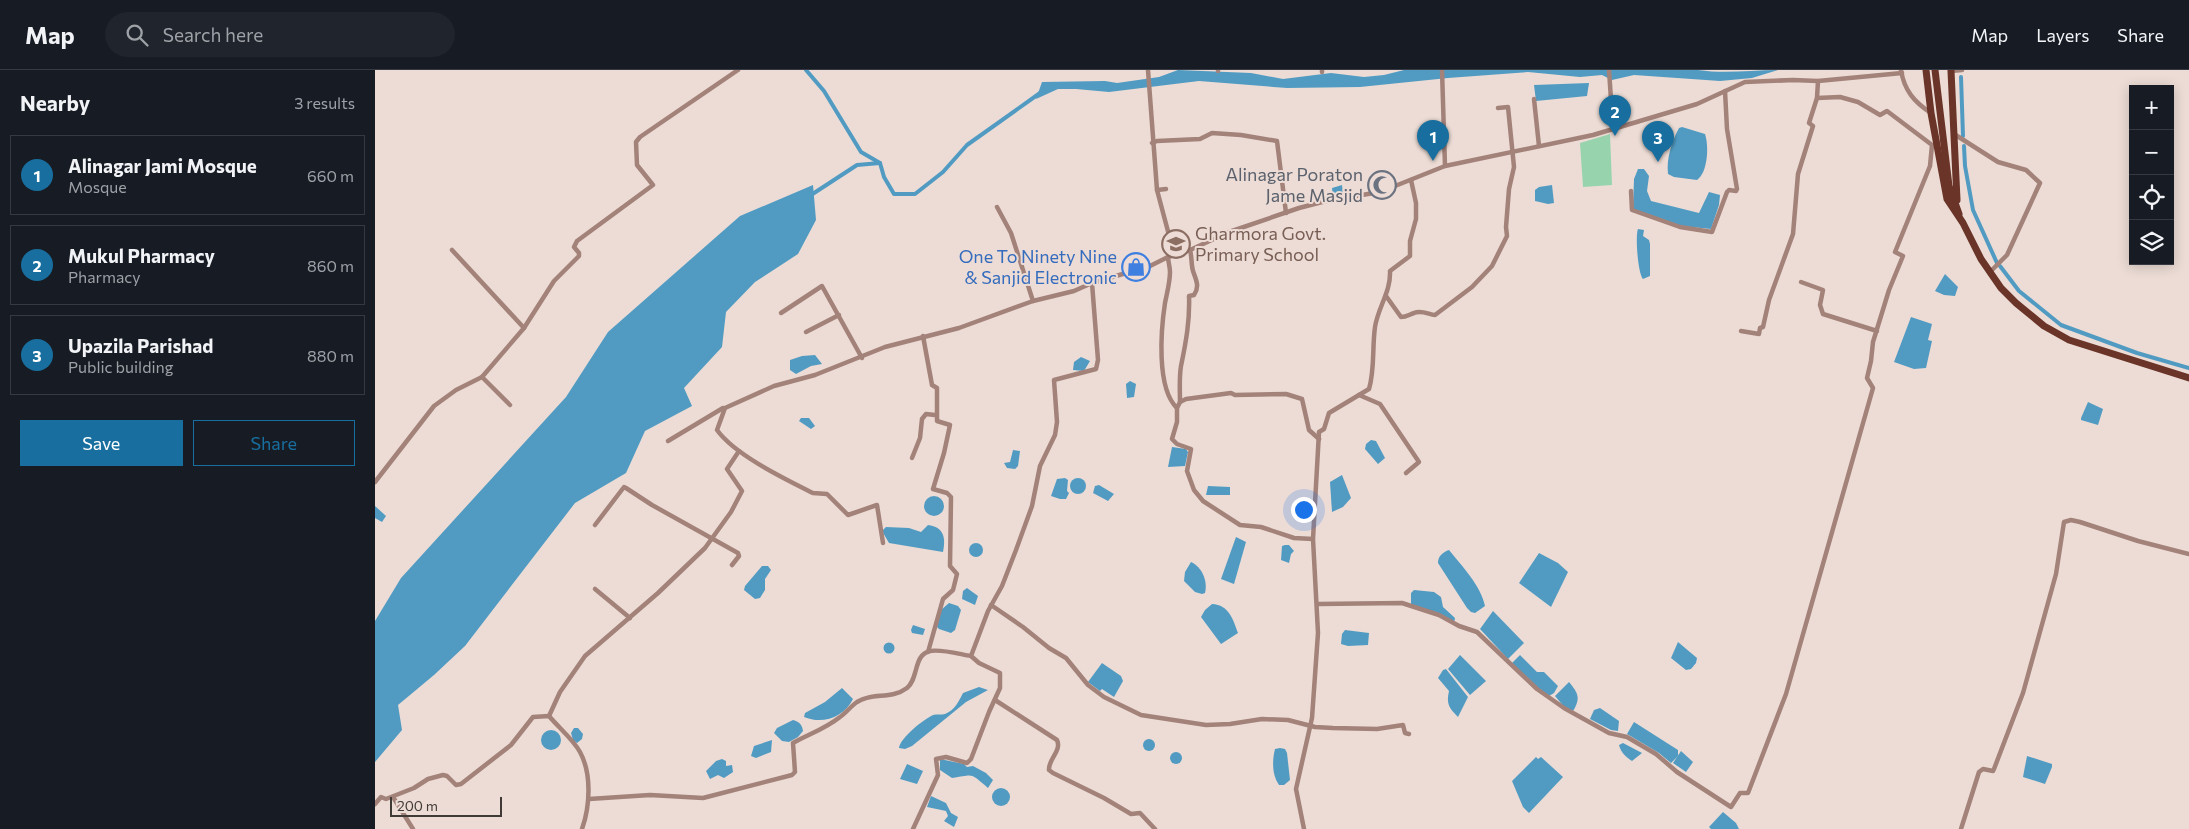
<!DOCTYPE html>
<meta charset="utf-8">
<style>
:root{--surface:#171b24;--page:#20242c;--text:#f1f3f6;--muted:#9ea1a6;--line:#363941;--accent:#186f9f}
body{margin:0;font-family:Commissioner,sans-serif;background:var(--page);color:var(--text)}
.controls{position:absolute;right:15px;top:15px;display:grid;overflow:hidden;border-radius:0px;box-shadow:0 2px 12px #0003}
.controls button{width:45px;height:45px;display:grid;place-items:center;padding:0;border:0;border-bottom:1px solid var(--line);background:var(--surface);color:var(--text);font:25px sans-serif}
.scale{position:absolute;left:15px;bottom:12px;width:112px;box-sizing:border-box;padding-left:5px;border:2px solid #403a37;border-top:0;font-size:14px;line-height:18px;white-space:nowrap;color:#403a37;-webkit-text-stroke:4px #ecdcd5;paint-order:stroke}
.you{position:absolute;left:928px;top:439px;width:18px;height:18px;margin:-12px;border:4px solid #fff;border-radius:50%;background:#1a73e8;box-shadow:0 0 0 8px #1a73e833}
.badge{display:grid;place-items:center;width:32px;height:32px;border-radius:50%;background:var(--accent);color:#fff;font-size:16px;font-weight:700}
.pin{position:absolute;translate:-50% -41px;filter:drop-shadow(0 1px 2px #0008)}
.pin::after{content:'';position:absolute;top:26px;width:18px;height:15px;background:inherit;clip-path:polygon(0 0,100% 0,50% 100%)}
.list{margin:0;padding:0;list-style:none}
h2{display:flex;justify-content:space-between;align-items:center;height:65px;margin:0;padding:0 20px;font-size:21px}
h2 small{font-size:16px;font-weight:400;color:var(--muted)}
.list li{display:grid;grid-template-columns:32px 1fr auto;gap:15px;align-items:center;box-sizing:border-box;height:80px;margin:0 10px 10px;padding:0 10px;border:1px solid var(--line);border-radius:0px}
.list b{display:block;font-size:19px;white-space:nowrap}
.list p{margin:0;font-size:16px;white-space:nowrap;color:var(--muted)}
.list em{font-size:16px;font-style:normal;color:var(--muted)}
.actions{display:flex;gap:10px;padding:15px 20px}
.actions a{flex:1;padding:11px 0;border:1px solid var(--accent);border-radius:0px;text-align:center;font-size:18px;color:var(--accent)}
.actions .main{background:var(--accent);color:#fff}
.icon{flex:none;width:28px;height:28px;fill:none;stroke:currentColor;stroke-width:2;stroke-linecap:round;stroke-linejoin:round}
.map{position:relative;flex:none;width:1814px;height:759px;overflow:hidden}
header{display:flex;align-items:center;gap:30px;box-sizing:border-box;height:70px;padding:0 25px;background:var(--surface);border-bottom:1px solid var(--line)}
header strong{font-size:24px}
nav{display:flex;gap:28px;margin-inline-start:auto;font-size:18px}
.search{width:350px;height:45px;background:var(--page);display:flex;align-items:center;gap:12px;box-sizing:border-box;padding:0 18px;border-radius:28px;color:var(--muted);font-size:19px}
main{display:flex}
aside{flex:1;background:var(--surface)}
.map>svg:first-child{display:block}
.green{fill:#97d4ae}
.water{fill:#519bc3}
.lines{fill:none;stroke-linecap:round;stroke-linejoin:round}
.canal{stroke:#519bc3;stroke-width:4}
.street{stroke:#a3827a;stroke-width:4.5}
.primary{stroke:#6a3428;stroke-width:7}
.labels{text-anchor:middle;stroke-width:4;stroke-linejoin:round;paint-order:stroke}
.worship-label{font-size:18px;fill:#5b616d;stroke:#ecdcd5;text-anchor:end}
.education-label{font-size:18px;fill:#785e54;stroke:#ecdcd5;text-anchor:start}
.shop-label{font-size:18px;fill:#366cbe;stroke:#ecdcd5;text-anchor:end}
</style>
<header>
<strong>Map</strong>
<div class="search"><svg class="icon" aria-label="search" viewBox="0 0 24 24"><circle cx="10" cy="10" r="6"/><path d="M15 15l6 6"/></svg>Search here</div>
<nav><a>Map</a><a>Layers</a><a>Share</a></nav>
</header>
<main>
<aside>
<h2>Nearby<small>3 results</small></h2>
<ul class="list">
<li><span class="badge">1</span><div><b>Alinagar Jami Mosque</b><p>Mosque</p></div><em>660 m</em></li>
<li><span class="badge">2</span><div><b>Mukul Pharmacy</b><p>Pharmacy</p></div><em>860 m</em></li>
<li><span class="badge">3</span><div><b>Upazila Parishad</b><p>Public building</p></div><em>880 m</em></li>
</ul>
<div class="actions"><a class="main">Save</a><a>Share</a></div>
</aside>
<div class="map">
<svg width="1814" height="759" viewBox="0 0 1814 759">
<rect width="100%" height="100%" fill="#ecdcd5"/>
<path class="green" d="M 1235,64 L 1237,115 L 1208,117 L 1205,73 Z"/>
<g class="water">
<path d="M 803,0 L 876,3 L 908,9 L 956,3 L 989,7 L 1009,5 L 1029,0 L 1323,0 C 1350,4 1376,0 1403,0 L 1377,8 L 1345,11 L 1259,5 L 1237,10 L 1227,5 L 1205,7 L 1153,2 L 1073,8 L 985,17 L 912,18 L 824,11 L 734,22 L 701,19 L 683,19 L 661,29 L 667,12 L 730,11 L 742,13 L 784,7 Z"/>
<path d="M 1214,13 L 1212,26 L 1161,31 L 1159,15 Z"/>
<path d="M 1307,57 L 1330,64 C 1334,76 1333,102 1322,110 L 1299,107 L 1293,104 C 1291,89 1297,71 1304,58 Z"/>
<path d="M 1263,99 L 1269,99 L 1274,106 L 1272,121 L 1276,131 L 1324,143 L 1334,122 L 1345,125 L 1344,135 L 1336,159 L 1306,156 L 1258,139 L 1259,109 Z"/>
<path d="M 438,115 L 441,150 L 423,184 L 380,212 L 351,242 L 347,277 L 309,318 L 317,336 L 270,361 L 251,403 L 200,433 L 90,576 L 59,605 L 23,635 L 27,660 L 0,692 L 0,551 L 26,508 L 191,327 L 233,262 L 365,146 Z"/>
<path d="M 967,115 L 968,125 L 958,128 L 957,118 Z"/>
<path d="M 1177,115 L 1179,133 L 1173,134 L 1160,131 L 1160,120 L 1164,117 Z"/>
<path d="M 1263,159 L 1269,160 L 1268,166 L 1274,170 L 1275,174 L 1275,206 L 1268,209 C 1263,204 1260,166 1263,159 Z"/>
<path d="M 1570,204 L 1583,217 L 1580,226 L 1569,225 L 1560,221 Z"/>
<path d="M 1536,247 L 1557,254 L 1553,270 L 1557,271 L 1551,298 L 1539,299 L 1519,292 Z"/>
<path d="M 440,285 L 447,294 L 436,296 L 421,304 L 415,300 L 415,290 L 427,286 Z"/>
<path d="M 706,287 L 715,291 L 709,301 L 698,300 L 699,292 Z"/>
<path d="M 755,311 L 761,314 L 759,327 L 752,328 L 751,314 Z"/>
<path d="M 1713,332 L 1728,339 L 1723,355 L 1706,350 L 1706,348 Z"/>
<path d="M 426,348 L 434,348 L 440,356 L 436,359 L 424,351 Z"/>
<path d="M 996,370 L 1001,371 L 1010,388 L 1003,394 L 990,379 L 991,374 Z"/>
<path d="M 797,377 L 811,379 L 813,382 L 810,396 L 793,397 Z"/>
<path d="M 638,380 L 645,381 L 643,396 L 640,399 L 632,398 L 629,393 L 635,392 Z"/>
<path d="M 967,405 L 976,428 L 968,437 L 957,442 L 955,412 Z"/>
<circle cx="703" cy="416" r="8"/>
<path d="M 690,408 L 693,410 L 692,421 L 694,423 L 691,429 L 685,429 L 676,426 L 682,409 Z"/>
<path d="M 724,415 L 739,424 L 733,431 L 718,423 L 720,416 Z"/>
<path d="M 833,416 L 855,417 L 855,425 L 831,425 Z"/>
<circle cx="559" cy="436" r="10"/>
<path d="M 0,436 L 11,446 L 7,452 L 0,448 Z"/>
<path d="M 553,455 C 569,457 571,468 568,482 L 514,473 L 507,461 L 511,457 L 534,458 L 546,462 Z"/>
<path d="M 861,467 L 871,472 L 859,514 L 846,509 Z"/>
<circle cx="601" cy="480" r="7"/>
<path d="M 910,475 L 914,475 L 919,481 L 916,484 L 914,493 L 906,490 L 907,476 Z"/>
<path d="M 1074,480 C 1087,496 1106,516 1110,536 L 1100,543 L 1096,542 L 1092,538 L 1063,493 C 1063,486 1068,482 1074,480 Z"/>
<path d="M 1164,483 L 1183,493 L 1193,502 L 1176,537 L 1144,513 Z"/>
<path d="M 816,492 C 827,497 833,511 830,523 L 827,524 L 820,522 L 809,511 L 810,502 Z"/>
<path d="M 387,496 L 393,496 L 396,500 L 390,509 L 390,520 L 385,528 L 380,529 L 369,520 L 370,516 Z"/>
<path d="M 592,518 L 603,526 L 600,535 L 587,529 L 588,521 Z"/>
<path d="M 1039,520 L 1059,522 L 1066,527 L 1068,537 L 1080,548 L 1079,553 L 1036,535 L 1036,523 Z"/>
<path d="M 574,533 L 583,536 L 586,540 L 580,560 L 576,563 L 564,559 L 562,557 L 566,540 Z"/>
<path d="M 837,534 C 854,535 858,549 863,563 L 846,574 L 826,547 L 830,540 Z"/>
<path d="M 1118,541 L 1149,573 L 1133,589 L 1105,559 Z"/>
<path d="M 538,555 L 550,559 L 548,565 L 537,563 L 536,560 Z"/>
<path d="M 970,560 L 994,563 L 993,575 L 973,576 L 966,574 L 967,564 Z"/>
<path d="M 1303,572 L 1322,588 L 1321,593 L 1316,599 L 1311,600 L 1296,588 Z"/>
<circle cx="514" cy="578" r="5.5"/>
<path d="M 1085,585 L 1111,611 L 1095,625 L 1073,599 Z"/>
<path d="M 1145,585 L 1162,602 L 1169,602 L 1183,616 L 1179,623 L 1174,626 L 1160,616 L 1137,593 Z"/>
<path d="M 727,593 L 746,606 L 748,611 L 739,627 L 727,619 L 725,621 L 713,612 Z"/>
<path d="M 1071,599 L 1093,627 L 1083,647 C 1074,638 1071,634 1074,621 L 1063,608 L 1068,600 Z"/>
<path d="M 1194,612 C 1203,623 1206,628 1198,641 L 1190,638 L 1180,626 Z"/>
<path d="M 604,617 L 613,620 L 591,632 L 537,676 L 530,679 L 524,678 C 525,668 549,649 558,645 C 562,644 566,645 570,644 C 580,640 584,631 588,623 Z"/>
<path d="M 467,618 L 478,629 C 469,647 448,655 429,647 L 430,643 L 450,632 Z"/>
<path d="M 1225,638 L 1244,651 L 1243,661 L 1236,660 L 1215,649 L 1219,640 Z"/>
<path d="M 418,650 C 425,652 427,655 428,661 L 423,667 L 414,672 L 407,671 L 399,663 L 402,658 Z"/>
<path d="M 1259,652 L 1303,680 L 1303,686 L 1296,693 L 1284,683 L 1252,664 Z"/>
<path d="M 199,658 L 203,658 L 208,664 L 207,669 L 202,673 L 198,670 L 196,663 Z"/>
<circle cx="176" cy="670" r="10"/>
<circle cx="774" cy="675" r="6"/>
<path d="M 397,670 L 396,682 L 381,688 L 376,686 L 379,676 Z"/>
<path d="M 1248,673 L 1267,683 L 1257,691 C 1251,687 1246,683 1244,675 Z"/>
<path d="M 905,678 L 910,679 L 912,683 L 915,710 L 909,715 L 904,715 C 897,705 897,691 900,679 Z"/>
<path d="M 1306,681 L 1318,692 L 1311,702 L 1298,693 Z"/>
<circle cx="801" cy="688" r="6"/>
<path d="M 1652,686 L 1677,694 L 1677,697 L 1670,714 L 1648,707 Z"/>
<path d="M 1161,687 L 1163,689 L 1166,687 L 1188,707 L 1154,743 L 1148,737 L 1137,711 Z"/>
<path d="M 347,689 L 351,691 L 351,696 L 357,695 L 358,702 L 349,708 L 343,705 L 335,709 L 331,701 L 341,691 Z"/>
<path d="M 565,689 L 589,694 L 592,697 L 598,696 L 611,703 L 618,710 L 613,718 C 594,702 600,705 577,708 L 565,700 Z"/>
<path d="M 532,694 L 548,701 L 542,714 L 525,709 Z"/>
<circle cx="626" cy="727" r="9"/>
<path d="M 556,726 L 571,733 L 576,743 L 583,747 L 579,757 L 569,751 L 573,746 L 571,741 L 552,737 Z"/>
<path d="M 1348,742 L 1361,753 L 1364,759 L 1336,759 L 1334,757 Z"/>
</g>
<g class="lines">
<g class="canal">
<path d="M 431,0 L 449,21 L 486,82 L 505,93 L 509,107 L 519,124 L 540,124 L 568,102 L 592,75 L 665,23"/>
<path d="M 1586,7 L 1588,66"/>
<path d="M 1589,76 L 1590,96 L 1598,140 L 1622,193"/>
<path d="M 436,125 L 482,95 L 505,93"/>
<path d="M 1625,196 L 1644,221 L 1686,255 L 1762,283 L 1814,298"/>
</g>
<g class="street">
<path d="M 773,0 L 782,120 L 799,184"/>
<path d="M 843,0 L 843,1"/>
<path d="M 947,0 L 947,2"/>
<path d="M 1067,0 L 1070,96"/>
<path d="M 1234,0 L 1238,59"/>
<path d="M 1526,0 C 1529,20 1539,32 1556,43"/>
<path d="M 1576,1 L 1587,0"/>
<path d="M 1159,29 L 1164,76"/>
<path d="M 1579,64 L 1623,92 L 1651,100 L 1665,113 L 1632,185 L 1615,202"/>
<path d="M 777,73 L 782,71 L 825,69 L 837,63 L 866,65 L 902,71 L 911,143"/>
<path d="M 782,120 L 791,119"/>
<path d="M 1256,121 L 1257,140 L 1305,157 L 1337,162 L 1352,122 L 1354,120 L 1361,121 L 1362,119 L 1352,59 L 1350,21"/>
<path d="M 622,137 L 636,163 L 658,231"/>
<path d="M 77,180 L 149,258"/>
<path d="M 793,187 C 793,191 795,197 795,202 C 795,212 792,223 790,233 C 786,259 781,318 802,338"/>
<path d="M 1426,212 L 1448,220 L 1445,235 L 1448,244 L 1502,261"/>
<path d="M 1011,226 L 1026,247 C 1032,247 1033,245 1039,243 C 1046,240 1053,244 1060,245 L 1097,217 L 1117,196 L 1132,166 L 1131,157 L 1134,119 L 1139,97 L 1133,37 L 1123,38"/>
<path d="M 406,243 L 447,216 L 487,288"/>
<path d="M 1366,261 L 1384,264 L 1385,258 L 1388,257 L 1394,230 L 1418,164 L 1423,104 L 1438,56 L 1434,53 L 1442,28 L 1443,11"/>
<path d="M 431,262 L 464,245"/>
<path d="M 548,266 L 557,315 L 562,318 L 562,351 L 575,355 L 569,383 L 558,419 L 572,423 L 576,427 L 575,496 L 582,504 L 578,520 L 568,529 L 553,582"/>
<path d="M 107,307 L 135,335"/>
<path d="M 984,325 L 1005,334 L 1044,392 L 1031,403"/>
<path d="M 805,332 C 805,321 804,308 806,296 C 811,272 815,250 814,226 L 819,225 C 825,216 821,210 818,201 C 816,194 817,187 815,180"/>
<path d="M 293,371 L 348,338"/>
<path d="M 537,388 L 545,368 L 547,349 L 551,344 L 560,345"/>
<path d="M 0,412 L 59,336 L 81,320 L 107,307 L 149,258 L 179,211 L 204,186 L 204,183 L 199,177 L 202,171 L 278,115 L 262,95 L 261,72 L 265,67 L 363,0"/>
<path d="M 220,455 L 249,417 L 251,418 L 277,435 L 363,483 L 364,486 L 357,495"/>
<path d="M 938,469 L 919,468 L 886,457 L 865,455 L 828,431 L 819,420 L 812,401 L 816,379 L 802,374 L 797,369 L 802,352 L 802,338 L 805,332 L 811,329 L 856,323 L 860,325 L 911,324 L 927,329 L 934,360 L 944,369"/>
<path d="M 508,473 L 502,435 L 473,445 L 452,424 L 438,423 C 410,409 360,385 342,360 L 350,338 L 399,316 L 440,305 L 510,277 L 584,258 L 658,231 L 699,221 L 717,213 L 775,196 L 793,187 L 815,180 L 854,162 L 924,138 L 951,131 L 1005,122 L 1070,96 L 1218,65 L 1322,34 L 1370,12 L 1418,10 L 1443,11 L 1527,3"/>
<path d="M 220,519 L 255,548"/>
<path d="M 943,534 L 1027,533 L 1064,545 L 1084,556 L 1102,562 L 1162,619 L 1189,638 L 1234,663 L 1252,667 L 1281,684 L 1302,702 L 1356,737 L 1365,723 L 1373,723 L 1411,624 L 1498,318 L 1492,308 L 1496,291 L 1498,272 L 1514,220 L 1528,186 L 1520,182 L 1555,96 L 1557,75 L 1512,41 L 1505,45 L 1483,32 L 1465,27 L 1442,28"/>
<path d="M 616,535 L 648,557 L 674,578 L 691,588 L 713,615 L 729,627 L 766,645 L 831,655 L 855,654 L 887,649 L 913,650 L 940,657 L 958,658 L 1002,659 L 1028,655 L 1030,663 L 1034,664"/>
<path d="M 620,630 L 682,670 C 687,681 673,689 674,700 L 678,703 L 729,728 L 756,744 L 765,743 L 780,759"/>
<path d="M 174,646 L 185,622 L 210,586 L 283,523 L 330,478 L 356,442 L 367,421 L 352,399 L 364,381"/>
<path d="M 18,727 L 38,759"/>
<path d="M 214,729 L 275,725 L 328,728 L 417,705 L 420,702 L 418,673 C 434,664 450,659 465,647 C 471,643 476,636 482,632 C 498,622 516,630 532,618 C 544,608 538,585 555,581 C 567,579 584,584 596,586"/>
<path d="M 0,734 L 6,727 L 11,729 L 39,718 L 53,709 L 68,705 L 72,706 L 81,715 L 86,714 L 136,675 L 158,647 L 174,646 C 183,657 198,669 205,682 C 217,704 215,736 207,759"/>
<path d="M 538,759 L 563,705 L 561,689 L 571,687 L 592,693 L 596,689 L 614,642 L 625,618 L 625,603 L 604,593 L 596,586 L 613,541 L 627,516 L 641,480 L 657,436 L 665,396 L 680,365 L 682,352 L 679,310 L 721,299 L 723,290 L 717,213"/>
<path d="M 929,759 L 921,719 L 937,648 L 943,563 L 938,469 L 944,362 L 949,359 L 954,343 L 994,319 C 1000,299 997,278 1000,257 C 1003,237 1016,222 1015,201 L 1035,186 L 1035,171 L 1041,149 L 1041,133 L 1036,110"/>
<path d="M 1586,759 L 1604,702 L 1608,699 L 1618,701 L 1619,699 L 1648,623 L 1681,504 L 1689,452 L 1696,450 L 1705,452 L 1763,471 L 1814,484"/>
</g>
<g class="primary">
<path d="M 1551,0 L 1556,43 L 1572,129 L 1588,153 L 1606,189 L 1626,218 L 1641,233 L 1669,256 L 1694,270 L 1814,308"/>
<path d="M 1560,0 L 1574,116 L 1584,144"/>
<path d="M 1576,1 L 1582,130"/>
</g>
</g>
<defs>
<symbol id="mosque-ring" viewBox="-11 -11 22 22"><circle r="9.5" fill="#ecdcd5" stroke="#6b7280" stroke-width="1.5"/><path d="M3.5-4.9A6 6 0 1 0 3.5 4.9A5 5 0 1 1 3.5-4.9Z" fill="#6b7280"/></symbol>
<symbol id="school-ring" viewBox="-11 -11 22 22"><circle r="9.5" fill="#ecdcd5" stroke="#8d6e63" stroke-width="1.5"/><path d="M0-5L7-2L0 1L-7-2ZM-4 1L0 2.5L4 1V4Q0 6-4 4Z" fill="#8d6e63"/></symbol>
<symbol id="shop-ring" viewBox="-11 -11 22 22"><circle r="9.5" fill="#ecdcd5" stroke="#3f7fe0" stroke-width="1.5"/><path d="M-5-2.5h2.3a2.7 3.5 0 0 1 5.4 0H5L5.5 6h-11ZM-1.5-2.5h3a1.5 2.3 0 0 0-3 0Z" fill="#3f7fe0"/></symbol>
</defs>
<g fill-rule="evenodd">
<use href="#mosque-ring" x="991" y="99" width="32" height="32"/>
<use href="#school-ring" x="785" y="158" width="32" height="32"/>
<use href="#shop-ring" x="745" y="181" width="32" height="32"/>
</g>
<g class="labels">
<g class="worship-label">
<text x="988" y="111">Alinagar Poraton<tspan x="988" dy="21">Jame Masjid</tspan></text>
</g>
<g class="education-label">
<text x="820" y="170">Gharmora Govt.<tspan x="820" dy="21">Primary School</tspan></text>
</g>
<g class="shop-label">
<text x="742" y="193">One To Ninety Nine<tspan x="742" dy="21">&amp; Sanjid Electronic</tspan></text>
</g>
</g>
</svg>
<div class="controls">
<button>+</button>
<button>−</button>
<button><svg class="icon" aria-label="locate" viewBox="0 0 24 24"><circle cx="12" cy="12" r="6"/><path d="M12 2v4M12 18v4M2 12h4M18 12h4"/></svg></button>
<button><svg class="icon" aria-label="layers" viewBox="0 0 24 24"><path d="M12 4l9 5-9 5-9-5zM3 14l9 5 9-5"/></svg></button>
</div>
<div class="scale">200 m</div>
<div class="you"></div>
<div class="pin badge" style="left:1058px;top:91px">1</div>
<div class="pin badge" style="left:1240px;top:66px">2</div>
<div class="pin badge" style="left:1283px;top:92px">3</div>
</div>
</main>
